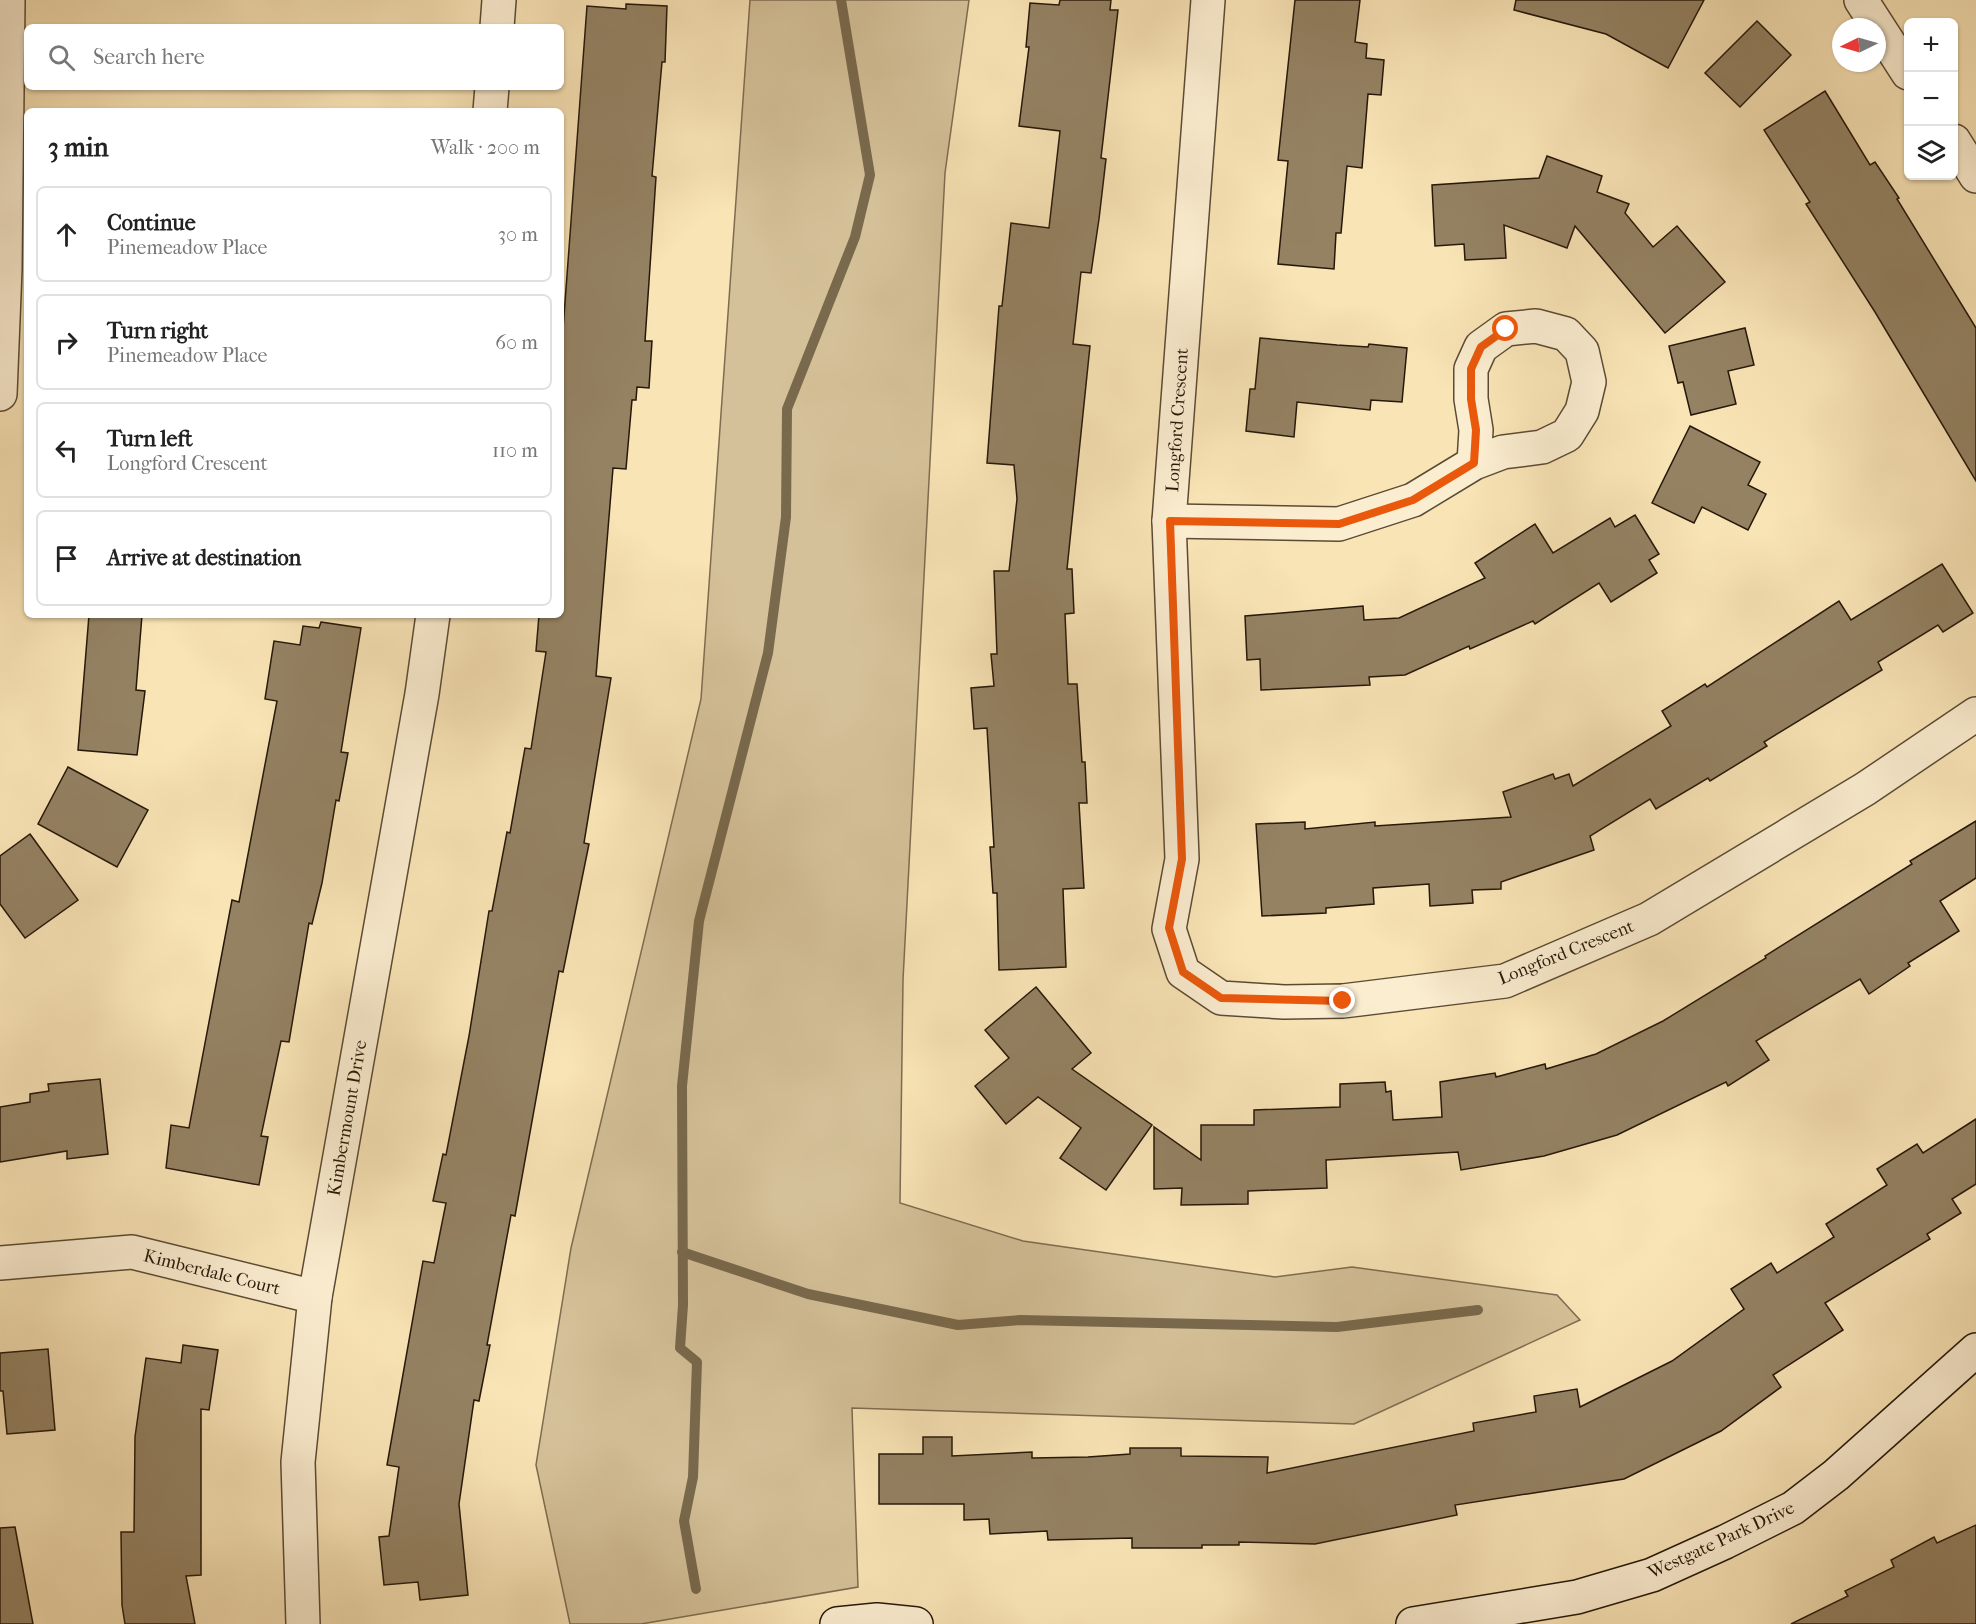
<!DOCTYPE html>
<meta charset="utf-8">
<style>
:root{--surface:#fff;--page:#f2f2f2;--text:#222;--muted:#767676;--line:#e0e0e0}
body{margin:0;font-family:"IM FELL French Canon",serif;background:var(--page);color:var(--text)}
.controls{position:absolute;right:18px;top:18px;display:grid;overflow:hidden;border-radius:9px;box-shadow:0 2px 4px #0004}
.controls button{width:54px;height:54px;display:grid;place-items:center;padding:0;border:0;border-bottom:2px solid var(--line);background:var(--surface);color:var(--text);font:30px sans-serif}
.compass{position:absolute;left:1832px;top:18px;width:54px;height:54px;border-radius:50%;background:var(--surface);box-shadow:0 2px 4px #0004;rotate:265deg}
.stop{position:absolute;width:18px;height:18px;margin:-14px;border:4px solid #ea580c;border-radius:50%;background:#fff}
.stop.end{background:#ea580c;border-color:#fff;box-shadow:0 2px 6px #0008}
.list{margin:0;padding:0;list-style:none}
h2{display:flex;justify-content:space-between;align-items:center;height:78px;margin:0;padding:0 24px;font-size:26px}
h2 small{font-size:20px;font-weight:400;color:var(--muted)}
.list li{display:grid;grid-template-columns:39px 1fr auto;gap:18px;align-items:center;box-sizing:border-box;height:96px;margin:0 12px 12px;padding:0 12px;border:2px solid var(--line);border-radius:9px}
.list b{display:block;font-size:22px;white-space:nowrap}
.list p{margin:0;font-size:20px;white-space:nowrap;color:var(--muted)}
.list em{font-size:20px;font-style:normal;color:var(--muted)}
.icon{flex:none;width:33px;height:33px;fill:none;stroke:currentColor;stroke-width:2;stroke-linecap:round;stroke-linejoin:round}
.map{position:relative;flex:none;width:1976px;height:1624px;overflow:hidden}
.search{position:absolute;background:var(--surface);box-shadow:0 2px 4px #0004;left:24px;top:24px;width:540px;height:66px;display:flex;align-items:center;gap:15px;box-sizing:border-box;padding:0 21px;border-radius:9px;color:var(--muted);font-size:22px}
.panel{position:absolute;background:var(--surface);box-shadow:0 2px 4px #0004;left:24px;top:108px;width:540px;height:510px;border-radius:9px}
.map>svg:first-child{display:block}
.green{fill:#d5c199;stroke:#7e6c51;stroke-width:1.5}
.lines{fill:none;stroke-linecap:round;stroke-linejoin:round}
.stream{stroke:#79694d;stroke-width:10}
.building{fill:#948263;stroke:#261809;stroke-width:1.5}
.street-casing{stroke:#5b4b34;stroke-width:36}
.secondary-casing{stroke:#261809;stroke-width:36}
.street{stroke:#fbedd0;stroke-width:33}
.secondary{stroke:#fbedd0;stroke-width:33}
.route{stroke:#ea580c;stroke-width:8}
.labels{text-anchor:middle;stroke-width:6;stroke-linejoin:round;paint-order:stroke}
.street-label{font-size:18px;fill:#261809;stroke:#fbedd0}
</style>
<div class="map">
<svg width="1976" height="1624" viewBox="0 0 1976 1624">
<rect width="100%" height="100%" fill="#f9e4b6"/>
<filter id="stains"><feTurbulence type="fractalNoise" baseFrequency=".00333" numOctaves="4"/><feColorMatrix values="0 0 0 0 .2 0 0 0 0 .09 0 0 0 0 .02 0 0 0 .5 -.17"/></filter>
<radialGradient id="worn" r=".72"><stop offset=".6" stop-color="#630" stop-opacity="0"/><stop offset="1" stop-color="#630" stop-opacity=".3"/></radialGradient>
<path class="green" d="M 750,0 L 969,0 L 945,173 L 903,980 L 900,1203 L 1023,1241 L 1275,1277 L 1352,1267 L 1557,1295 L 1580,1320 L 1354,1424 L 852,1408 L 858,1587 L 641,1624 L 570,1624 L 536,1465 L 571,1248 L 701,699 Z"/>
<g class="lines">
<g class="stream">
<path d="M 682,1252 L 808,1294 L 958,1325 L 1020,1320 L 1337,1327 L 1478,1310"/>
<path d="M 696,1589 L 684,1521 L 693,1477 L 697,1362 L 680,1348 L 683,1305 L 682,1086 L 699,921 L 768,653 L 786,517 L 787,409 L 855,237 L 870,175 L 841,0"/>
</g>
</g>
<g class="building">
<path d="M 1060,0 L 1111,0 L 1110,10 L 1118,10 L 1101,158 L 1106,159 L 1099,219 L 1091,273 L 1081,272 L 1073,344 L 1090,346 L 1067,569 L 1072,569 L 1074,613 L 1065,614 L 1068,684 L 1077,684 L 1082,762 L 1085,762 L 1087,803 L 1079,803 L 1084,888 L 1063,889 L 1066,967 L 999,970 L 997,893 L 993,893 L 990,847 L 994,847 L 987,728 L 974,729 L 971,688 L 994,686 L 991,654 L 997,654 L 994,571 L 1009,571 L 1017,499 L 1014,465 L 987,463 L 999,306 L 1002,306 L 1011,223 L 1049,228 L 1060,131 L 1019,126 L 1029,47 L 1026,47 L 1030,3 L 1059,5 Z"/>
<path d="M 1295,0 L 1360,0 L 1355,42 L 1367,44 L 1366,58 L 1384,60 L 1381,95 L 1368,94 L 1362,168 L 1347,166 L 1341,233 L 1336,233 L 1334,269 L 1278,264 L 1288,161 L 1278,160 Z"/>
<path d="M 1516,0 L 1704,0 L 1668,68 L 1606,34 L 1514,10 Z"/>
<path d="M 626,4 L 667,6 L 665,62 L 662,62 L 652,176 L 656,177 L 645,341 L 652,341 L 649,388 L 637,387 L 636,400 L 632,400 L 626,469 L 613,468 L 596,676 L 611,678 L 584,843 L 589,844 L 563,972 L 559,971 L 515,1216 L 511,1215 L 487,1345 L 490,1345 L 479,1401 L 474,1400 L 459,1504 L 468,1595 L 420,1600 L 418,1582 L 384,1585 L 379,1537 L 389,1536 L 399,1467 L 387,1465 L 423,1261 L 434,1263 L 446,1203 L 433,1201 L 443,1154 L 446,1155 L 469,1036 L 489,911 L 492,911 L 507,832 L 510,833 L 525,748 L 531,749 L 546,652 L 536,651 L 539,615 L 561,615 L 561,356 L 587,6 L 626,9 Z"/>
<path d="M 1757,21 L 1791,55 L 1740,107 L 1705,73 Z"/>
<path d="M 1825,91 L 1870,165 L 1875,162 L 1899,198 L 1897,199 L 1976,328 L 1976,481 L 1875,312 L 1806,204 L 1810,202 L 1764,130 Z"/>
<path d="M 1547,156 L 1602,176 L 1597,192 L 1629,204 L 1625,213 L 1653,247 L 1677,226 L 1725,282 L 1665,333 L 1575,226 L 1567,248 L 1504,225 L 1506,258 L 1465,260 L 1464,244 L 1435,246 L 1432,185 L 1539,178 Z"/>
<path d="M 1745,328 L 1754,365 L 1728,371 L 1736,404 L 1691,415 L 1683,382 L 1678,383 L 1669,346 Z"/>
<path d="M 1260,338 L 1337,345 L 1368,347 L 1369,344 L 1407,348 L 1402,402 L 1371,400 L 1370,410 L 1297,402 L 1294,437 L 1246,431 L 1250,389 L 1255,389 Z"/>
<path d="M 1690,426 L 1760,462 L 1748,485 L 1766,494 L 1748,530 L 1702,507 L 1694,523 L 1652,503 Z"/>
<path d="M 1635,515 L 1659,554 L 1649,560 L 1657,573 L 1611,602 L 1599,583 L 1535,624 L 1533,621 L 1470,649 L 1469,646 L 1405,675 L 1369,677 L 1370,685 L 1261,690 L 1260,659 L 1247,660 L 1245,616 L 1363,606 L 1364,620 L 1399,618 L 1485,578 L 1475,563 L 1535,524 L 1553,553 L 1610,518 L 1615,527 Z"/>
<path d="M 1942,564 L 1973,613 L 1943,632 L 1938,625 L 1878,662 L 1882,670 L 1764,742 L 1767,746 L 1710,781 L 1708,778 L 1656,809 L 1650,799 L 1590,836 L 1594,850 L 1501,882 L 1501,889 L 1472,890 L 1473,903 L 1430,906 L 1429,884 L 1373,888 L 1374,904 L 1326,908 L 1326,913 L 1262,916 L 1256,824 L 1305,822 L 1305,829 L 1375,822 L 1375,826 L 1511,817 L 1503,792 L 1553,774 L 1555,779 L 1569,774 L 1573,786 L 1671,726 L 1662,711 L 1705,684 L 1707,687 L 1839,601 L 1851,620 Z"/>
<path d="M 89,615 L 142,615 L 136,690 L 145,691 L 137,755 L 78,750 Z"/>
<path d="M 321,622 L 361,628 L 341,752 L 348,753 L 339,801 L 336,800 L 322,883 L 312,924 L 309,923 L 289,1042 L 281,1041 L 261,1136 L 268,1137 L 259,1185 L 166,1168 L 171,1125 L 189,1128 L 232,900 L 239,902 L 277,701 L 265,699 L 274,641 L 300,645 L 303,626 L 319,628 Z"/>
<path d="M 68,767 L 148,810 L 117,867 L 38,824 Z"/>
<path d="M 1976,821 L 1976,878 L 1940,901 L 1959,931 L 1908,963 L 1910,966 L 1869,994 L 1860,979 L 1756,1041 L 1769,1060 L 1728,1086 L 1726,1082 L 1617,1135 L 1544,1156 L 1461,1170 L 1458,1152 L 1326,1160 L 1327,1188 L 1248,1191 L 1248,1204 L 1181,1205 L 1182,1188 L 1154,1189 L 1154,1127 L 1201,1160 L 1201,1125 L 1254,1125 L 1254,1110 L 1340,1107 L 1340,1084 L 1385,1082 L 1386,1092 L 1391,1091 L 1393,1120 L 1442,1117 L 1440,1082 L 1495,1073 L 1496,1077 L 1545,1064 L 1546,1069 L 1596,1054 L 1663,1021 L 1766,958 L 1765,956 L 1912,864 L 1910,861 Z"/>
<path d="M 30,834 L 78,900 L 25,938 L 0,904 L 0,856 Z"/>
<path d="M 1036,987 L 1091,1053 L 1072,1069 L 1152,1125 L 1106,1190 L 1060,1158 L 1081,1128 L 1038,1097 L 1006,1124 L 975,1086 L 1009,1058 L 985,1030 Z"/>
<path d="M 100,1079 L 108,1154 L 67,1159 L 67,1151 L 0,1162 L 0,1107 L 30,1102 L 30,1094 L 49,1091 L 48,1084 Z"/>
<path d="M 1976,1119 L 1976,1184 L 1952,1199 L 1961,1213 L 1927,1234 L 1930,1239 L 1825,1303 L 1843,1330 L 1773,1375 L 1781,1387 L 1721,1431 L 1624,1479 L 1455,1505 L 1457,1515 L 1315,1544 L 1239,1542 L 1239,1545 L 1202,1545 L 1202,1548 L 1132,1548 L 1132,1538 L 1048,1540 L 1047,1531 L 990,1534 L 989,1519 L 964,1520 L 964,1504 L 879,1504 L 879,1454 L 923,1454 L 923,1437 L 952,1437 L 952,1456 L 1032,1452 L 1032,1458 L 1088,1457 L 1130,1454 L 1130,1448 L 1181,1448 L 1181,1456 L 1268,1457 L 1267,1473 L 1474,1431 L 1473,1423 L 1536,1412 L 1534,1396 L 1577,1389 L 1580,1407 L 1672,1361 L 1744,1309 L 1731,1289 L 1771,1263 L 1777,1273 L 1834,1237 L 1826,1224 L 1887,1185 L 1877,1169 L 1917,1144 L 1923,1153 Z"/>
<path d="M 183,1345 L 218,1350 L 209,1410 L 201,1409 L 201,1575 L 186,1576 L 195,1624 L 125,1624 L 122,1605 L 121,1532 L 134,1532 L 135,1437 L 146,1358 L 181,1363 Z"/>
<path d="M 48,1349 L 55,1430 L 7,1434 L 3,1391 L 0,1391 L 0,1353 Z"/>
<path d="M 1976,1525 L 1976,1624 L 1791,1624 L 1848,1596 L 1845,1591 L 1894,1567 L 1891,1560 L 1934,1537 L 1937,1543 Z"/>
<path d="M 15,1527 L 33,1624 L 0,1624 L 0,1528 Z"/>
</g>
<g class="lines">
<defs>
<g id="street">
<path d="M 1208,0 L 1169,521 L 1182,859 L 1169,929 L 1183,972 L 1221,998 L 1284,1002 L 1343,1001 L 1505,981 L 1649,919 L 1865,789 L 1976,714"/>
<path d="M 1861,0 L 1908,73"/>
<path d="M 497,27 L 499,0"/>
<path d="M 490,111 L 492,87"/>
<path d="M 1954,141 L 1976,176"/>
<path d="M 0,394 L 5,269 L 8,0"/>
<path d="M 1169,521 L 1339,524 L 1413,500 L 1474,463 L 1503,452 L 1542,447 L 1567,435 L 1582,411 L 1589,382 L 1582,351 L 1566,334 L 1536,326 L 1506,329 L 1481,347 L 1471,369 L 1471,399 L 1476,430 L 1474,463"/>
<path d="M 0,1263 L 132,1252 L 315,1297"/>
<path d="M 303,1624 L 298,1462 L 315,1297 L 422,694 L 433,615"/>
</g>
<g id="secondary">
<path d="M 837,1624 L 877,1620 L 916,1624"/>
<path d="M 1413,1624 L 1577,1597 L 1652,1575 L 1725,1542 L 1793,1508 L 1836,1475 L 1976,1350"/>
</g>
</defs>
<use href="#street" class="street-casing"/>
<use href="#secondary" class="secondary-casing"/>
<use href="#street" class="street"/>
<use href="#secondary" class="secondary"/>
</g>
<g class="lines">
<path class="route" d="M 1343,1001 L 1221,998 L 1183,972 L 1169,928 L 1182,859 L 1170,521 L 1339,524 L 1413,500 L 1474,463 L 1476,430 L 1471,399 L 1471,369 L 1481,347 L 1506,329"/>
</g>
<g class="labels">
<g class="street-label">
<text transform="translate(1177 420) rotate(-86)" y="6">Longford Crescent</text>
<text transform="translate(1566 952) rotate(-22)" y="6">Longford Crescent</text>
<text transform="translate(347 1118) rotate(-80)" y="6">Kimbermount Drive</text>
<text transform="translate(212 1272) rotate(14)" y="6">Kimberdale Court</text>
<text transform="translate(1721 1540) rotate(-25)" y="6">Westgate Park Drive</text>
</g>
</g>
<rect width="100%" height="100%" filter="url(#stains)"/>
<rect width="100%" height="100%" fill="url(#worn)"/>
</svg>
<div class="controls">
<button>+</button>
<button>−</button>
<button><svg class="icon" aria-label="layers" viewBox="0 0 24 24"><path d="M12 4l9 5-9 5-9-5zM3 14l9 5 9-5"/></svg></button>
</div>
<svg class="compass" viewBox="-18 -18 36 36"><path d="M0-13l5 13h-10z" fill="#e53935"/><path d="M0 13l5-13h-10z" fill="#767676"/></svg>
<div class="stop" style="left:1506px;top:329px"></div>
<div class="stop end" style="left:1343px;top:1001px"></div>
<div class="search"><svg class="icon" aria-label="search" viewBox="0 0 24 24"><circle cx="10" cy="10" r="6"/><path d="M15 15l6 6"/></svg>Search here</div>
<section class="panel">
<h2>3 min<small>Walk · 200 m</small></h2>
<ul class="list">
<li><svg class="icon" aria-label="ahead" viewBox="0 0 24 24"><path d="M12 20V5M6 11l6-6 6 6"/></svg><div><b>Continue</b><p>Pinemeadow Place</p></div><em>30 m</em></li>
<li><svg class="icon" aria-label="right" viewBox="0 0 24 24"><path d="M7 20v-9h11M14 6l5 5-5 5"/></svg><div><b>Turn right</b><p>Pinemeadow Place</p></div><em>60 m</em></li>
<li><svg class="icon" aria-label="left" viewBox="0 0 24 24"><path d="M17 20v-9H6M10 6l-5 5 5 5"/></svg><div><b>Turn left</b><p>Longford Crescent</p></div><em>110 m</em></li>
<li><svg class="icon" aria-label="arrive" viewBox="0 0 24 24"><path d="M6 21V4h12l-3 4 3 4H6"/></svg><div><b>Arrive at destination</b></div></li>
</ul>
</section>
</div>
